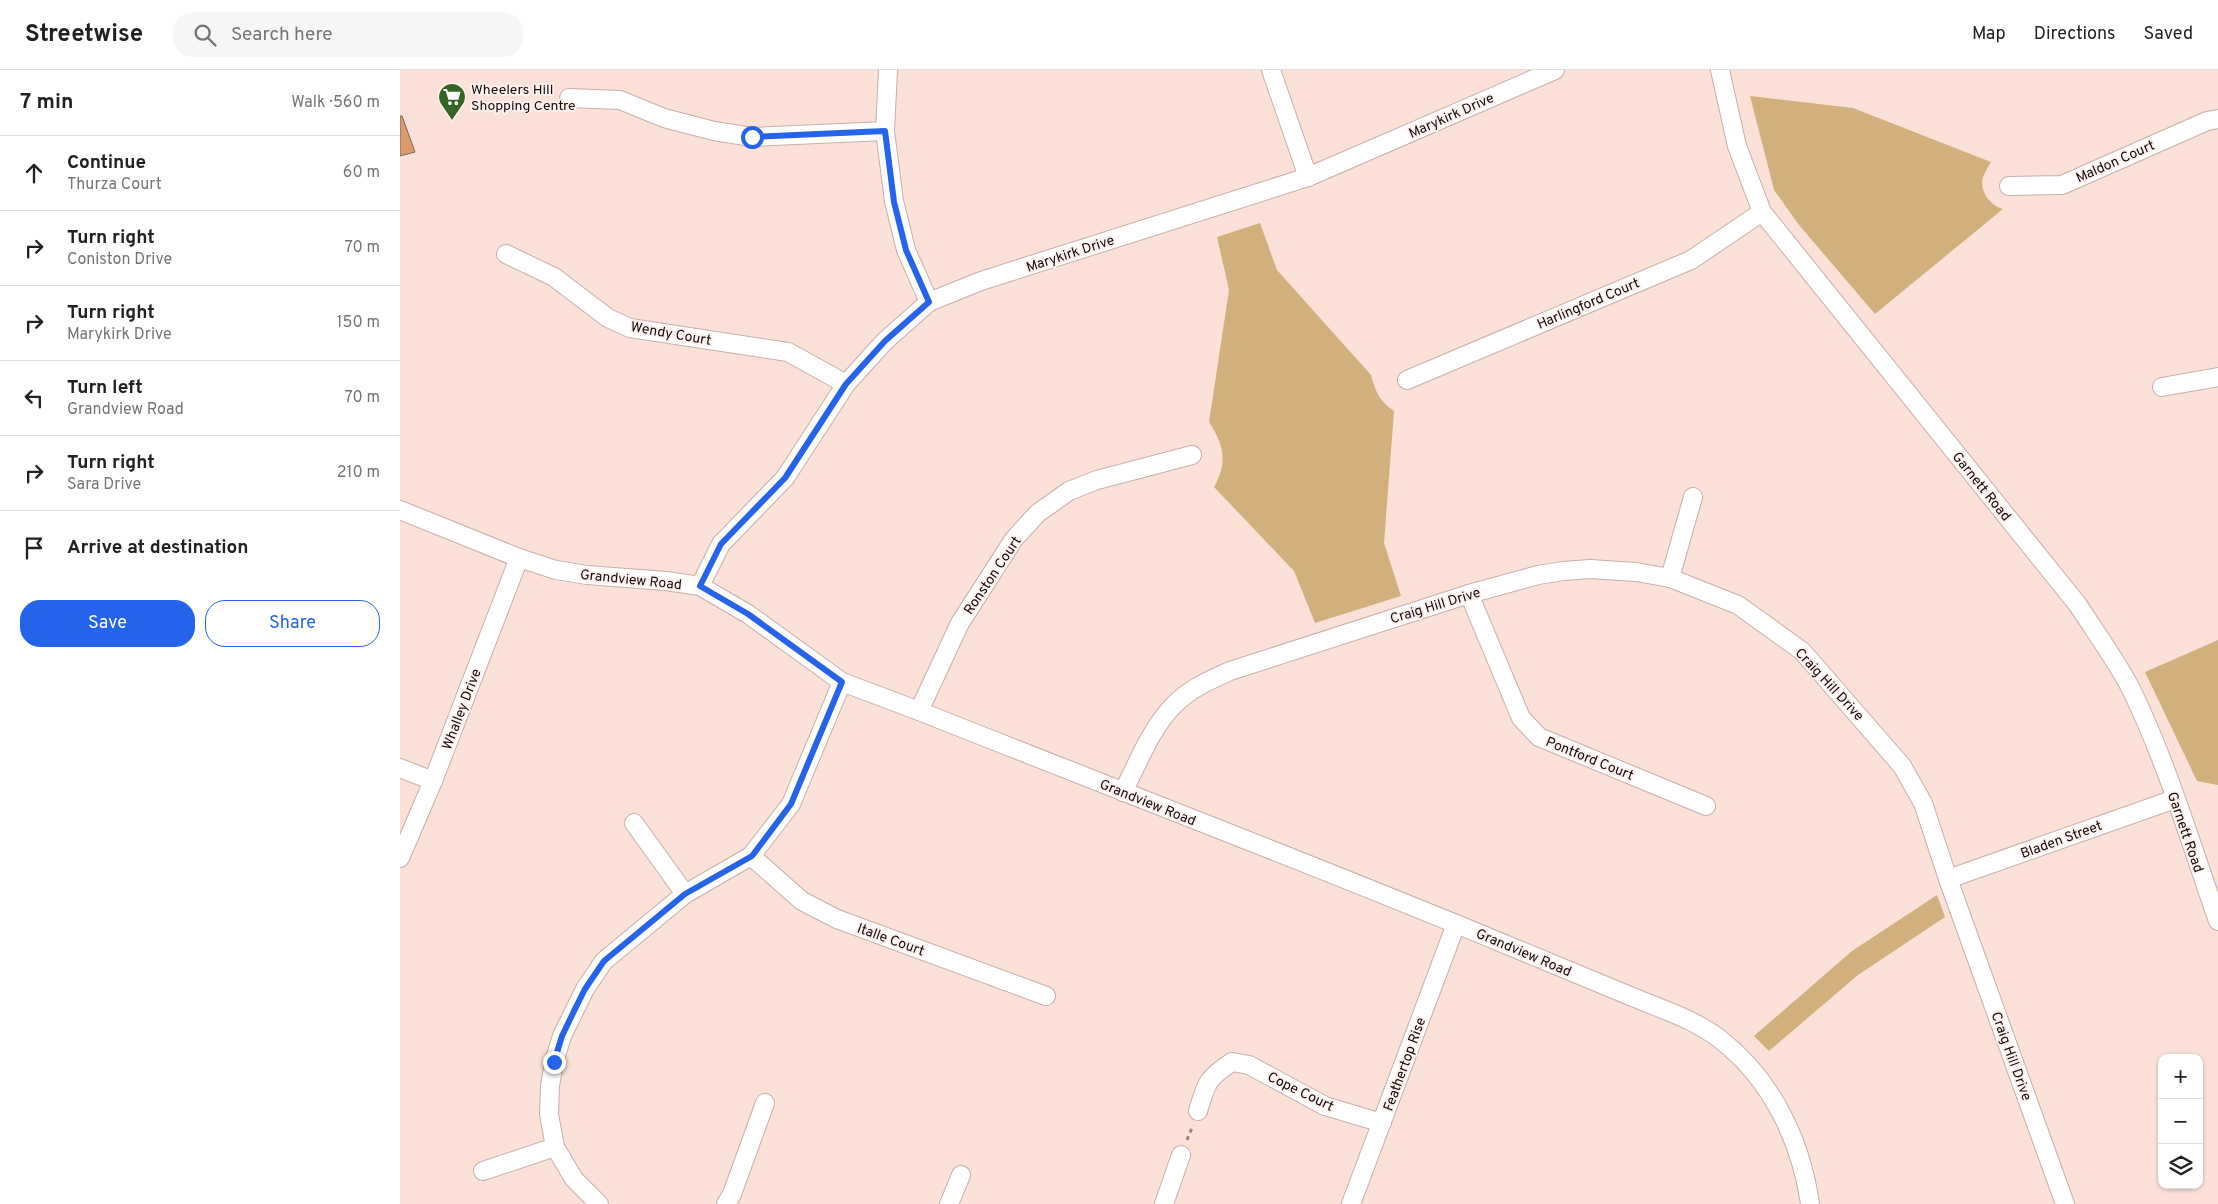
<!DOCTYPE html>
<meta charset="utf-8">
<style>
:root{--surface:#fff;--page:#f6f6f6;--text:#202124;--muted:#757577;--line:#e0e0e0;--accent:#2563eb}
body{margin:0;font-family:Overpass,sans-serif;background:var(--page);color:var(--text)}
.controls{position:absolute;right:15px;bottom:15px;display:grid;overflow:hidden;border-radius:10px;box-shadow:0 1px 4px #0004}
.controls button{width:45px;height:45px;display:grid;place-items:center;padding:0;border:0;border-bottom:1px solid var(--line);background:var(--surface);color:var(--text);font:25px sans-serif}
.stop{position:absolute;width:15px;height:15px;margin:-11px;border:4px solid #2563eb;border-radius:50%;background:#fff}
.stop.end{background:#2563eb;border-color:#fff;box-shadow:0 1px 5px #0008}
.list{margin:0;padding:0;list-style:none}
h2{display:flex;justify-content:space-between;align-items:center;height:65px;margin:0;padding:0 20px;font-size:21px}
h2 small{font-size:16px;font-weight:400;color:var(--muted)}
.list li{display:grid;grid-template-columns:32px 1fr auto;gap:15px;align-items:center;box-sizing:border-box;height:75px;padding:0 20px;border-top:1px solid var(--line)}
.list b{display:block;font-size:19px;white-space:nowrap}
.list p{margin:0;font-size:16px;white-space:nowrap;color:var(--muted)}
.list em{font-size:16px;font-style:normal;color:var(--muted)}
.actions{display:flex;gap:10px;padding:15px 20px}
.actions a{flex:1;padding:11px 0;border:1px solid var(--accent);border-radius:20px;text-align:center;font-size:18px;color:var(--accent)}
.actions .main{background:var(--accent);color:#fff}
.icon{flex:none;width:28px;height:28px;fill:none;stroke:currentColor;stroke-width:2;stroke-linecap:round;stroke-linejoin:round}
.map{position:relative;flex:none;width:1818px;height:1134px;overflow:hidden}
header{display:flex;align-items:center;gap:30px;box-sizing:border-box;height:70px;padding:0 25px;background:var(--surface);border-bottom:1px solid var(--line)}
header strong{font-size:24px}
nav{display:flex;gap:28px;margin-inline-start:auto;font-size:18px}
.search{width:350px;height:45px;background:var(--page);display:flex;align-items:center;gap:12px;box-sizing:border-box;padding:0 18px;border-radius:20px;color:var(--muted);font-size:19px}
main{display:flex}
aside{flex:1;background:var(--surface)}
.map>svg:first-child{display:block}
.green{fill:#d2b07e}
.building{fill:#dc9b6b;stroke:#7a675a}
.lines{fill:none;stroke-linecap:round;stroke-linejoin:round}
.street-casing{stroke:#c8aea7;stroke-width:20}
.path{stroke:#9a8781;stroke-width:3;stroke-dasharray:4 4;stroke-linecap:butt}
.street{stroke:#fff;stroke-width:18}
.route{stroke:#2563eb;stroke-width:6}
.labels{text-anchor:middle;stroke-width:4;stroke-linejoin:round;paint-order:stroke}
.poi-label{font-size:14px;fill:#130a08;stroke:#fdf2ef;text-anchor:start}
.street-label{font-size:14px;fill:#130a08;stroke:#fdf2ef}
</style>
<header>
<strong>Streetwise</strong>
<div class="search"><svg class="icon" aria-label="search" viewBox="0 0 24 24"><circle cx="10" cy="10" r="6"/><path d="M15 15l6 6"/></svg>Search here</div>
<nav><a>Map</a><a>Directions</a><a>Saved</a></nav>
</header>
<main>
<aside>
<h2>7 min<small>Walk · 560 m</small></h2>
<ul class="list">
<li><svg class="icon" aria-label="ahead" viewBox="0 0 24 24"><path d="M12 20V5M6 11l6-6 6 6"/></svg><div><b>Continue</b><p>Thurza Court</p></div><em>60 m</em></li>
<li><svg class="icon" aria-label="right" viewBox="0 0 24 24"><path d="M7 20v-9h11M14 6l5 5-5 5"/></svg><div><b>Turn right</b><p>Coniston Drive</p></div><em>70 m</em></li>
<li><svg class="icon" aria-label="right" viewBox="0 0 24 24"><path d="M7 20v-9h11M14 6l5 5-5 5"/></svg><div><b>Turn right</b><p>Marykirk Drive</p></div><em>150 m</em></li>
<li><svg class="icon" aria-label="left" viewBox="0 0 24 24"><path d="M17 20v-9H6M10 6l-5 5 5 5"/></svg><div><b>Turn left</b><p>Grandview Road</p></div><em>70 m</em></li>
<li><svg class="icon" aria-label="right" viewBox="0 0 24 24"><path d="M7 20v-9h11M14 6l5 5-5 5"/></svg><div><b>Turn right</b><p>Sara Drive</p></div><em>210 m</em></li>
<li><svg class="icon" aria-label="arrive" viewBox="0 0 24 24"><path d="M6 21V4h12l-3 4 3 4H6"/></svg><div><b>Arrive at destination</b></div></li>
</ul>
<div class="actions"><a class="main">Save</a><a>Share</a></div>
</aside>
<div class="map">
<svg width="1818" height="1134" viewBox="0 0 1818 1134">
<rect width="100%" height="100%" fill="#fce1d9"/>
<g class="green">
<path d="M 1350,26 L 1453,38 L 1591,92 C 1588,97 1585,102 1583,107 C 1579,121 1590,135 1603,139 L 1475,244 L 1399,155 L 1374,120 Z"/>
<path d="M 860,153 L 877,200 L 971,305 C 975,321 980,332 994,341 L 984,473 L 1001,526 L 915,553 L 894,501 L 814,417 C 828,392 824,375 809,352 L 829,220 L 817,167 Z"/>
<path d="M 1818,570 L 1818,715 L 1797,711 L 1745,602 Z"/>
<path d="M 1537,825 L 1545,847 L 1458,905 L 1369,981 L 1354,966 L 1452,881 Z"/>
</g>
<path class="building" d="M 0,46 L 2,46 L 15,82 L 0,86 Z"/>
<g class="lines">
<defs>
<g id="street">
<path d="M 488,0 L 485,61 L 494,131 L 506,180 L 529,232"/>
<path d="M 871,0 L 908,107"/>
<path d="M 1320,0 L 1337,76 L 1362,142 L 1678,535 C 1696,563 1716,590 1731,619 C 1767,693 1791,774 1818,851"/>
<path d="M 169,28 L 220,30 L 264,48 L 314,61 L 352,67 L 485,61"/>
<path d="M 1609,116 L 1662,115 L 1807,51 L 1818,49"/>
<path d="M 106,184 L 154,207 L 208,248 L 230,258 L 388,282 L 446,314"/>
<path d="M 1007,310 L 1291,190 L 1362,142"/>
<path d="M 1762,317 L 1818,307"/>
<path d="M 0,440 L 119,488 L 156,500 L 187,505 L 266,511 L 300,516 L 348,544 L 442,612 L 519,641 C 715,719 912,794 1107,875 C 1150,893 1192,910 1235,928 C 1264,940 1296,950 1321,970 C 1372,1010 1401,1071 1410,1134"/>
<path d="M 1270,508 L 1293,427"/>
<path d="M 300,516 L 321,474 L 385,408 L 446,314 L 485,271 L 529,232 L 581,211 L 908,107 L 1155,0"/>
<path d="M 1069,524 L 1121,648 L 1139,667 L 1306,736"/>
<path d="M 519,641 L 560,553 L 614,469 L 638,443 L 669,421 L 697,410 L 792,385"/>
<path d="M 0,698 L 33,711"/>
<path d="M 723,722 C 738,693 751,658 774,635 C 789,619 810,610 830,601 L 1069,524 L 1138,505 L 1163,501 L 1190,499 L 1236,502 L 1270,508 L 1338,535 L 1402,581 L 1502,696 L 1523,733 L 1548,809 L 1665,1134"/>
<path d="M 234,753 L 285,824"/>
<path d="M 351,786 L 402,831 L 437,849 L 646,926"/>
<path d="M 0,788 L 33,711 L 119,488"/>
<path d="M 1548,809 L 1775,729"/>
<path d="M 798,1041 C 806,1014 807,1008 832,992 L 849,995 L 925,1036 L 982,1053"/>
<path d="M 83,1101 L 155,1077"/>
<path d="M 199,1134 L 174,1109 L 155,1077 L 149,1044 L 150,1016 L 154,992 L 162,966 L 185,919 L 204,891 L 285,824 L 351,786 L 391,734 L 442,612"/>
<path d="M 326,1134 L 332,1124 L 365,1033"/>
<path d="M 549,1134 L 561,1105"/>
<path d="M 764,1134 L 781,1085"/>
<path d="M 951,1134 L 1056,854"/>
</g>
</defs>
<use href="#street" class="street-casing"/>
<path class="path" d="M 787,1070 L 793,1055"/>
<use href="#street" class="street"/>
</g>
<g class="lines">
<path class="route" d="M 154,992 L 162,966 L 174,941 L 185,919 L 204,891 L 285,824 L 352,786 L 391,734 L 442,612 L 348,544 L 300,516 L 321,474 L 385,408 L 446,314 L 485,271 L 529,232 L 506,180 L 494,132 L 485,61 L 352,67"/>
</g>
<defs>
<symbol id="supermarket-pin" viewBox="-11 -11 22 30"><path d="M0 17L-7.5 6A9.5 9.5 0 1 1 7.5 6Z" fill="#356423" stroke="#fdf2ef"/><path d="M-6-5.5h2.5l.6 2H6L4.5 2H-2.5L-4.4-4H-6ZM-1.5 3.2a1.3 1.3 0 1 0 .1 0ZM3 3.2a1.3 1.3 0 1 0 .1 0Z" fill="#fff"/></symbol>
</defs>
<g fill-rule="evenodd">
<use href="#supermarket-pin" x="36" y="11" width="32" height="43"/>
</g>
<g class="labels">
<g class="poi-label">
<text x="71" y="24">Wheelers Hill<tspan x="71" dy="16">Shopping Centre</tspan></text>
</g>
<g class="street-label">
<text transform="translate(1051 45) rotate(-24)" y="5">Marykirk Drive</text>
<text transform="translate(1715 91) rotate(-24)" y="5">Maldon Court</text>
<text transform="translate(670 183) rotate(-18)" y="5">Marykirk Drive</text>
<text transform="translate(1188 233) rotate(-23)" y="5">Harlingford Court</text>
<text transform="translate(271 263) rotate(10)" y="5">Wendy Court</text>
<text transform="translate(1582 416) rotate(51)" y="5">Garnett Road</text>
<text transform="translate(592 505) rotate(-56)" y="5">Ronston Court</text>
<text transform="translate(231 509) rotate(6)" y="5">Grandview Road</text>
<text transform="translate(1035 535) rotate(-17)" y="5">Craig Hill Drive</text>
<text transform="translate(1430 614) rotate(47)" y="5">Craig Hill Drive</text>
<text transform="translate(61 639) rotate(-69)" y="5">Whalley Drive</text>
<text transform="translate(1190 688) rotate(22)" y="5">Pontford Court</text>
<text transform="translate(748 732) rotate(22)" y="5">Grandview Road</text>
<text transform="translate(1786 762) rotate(71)" y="5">Garnett Road</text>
<text transform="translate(1661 769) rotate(-20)" y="5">Bladen Street</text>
<text transform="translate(491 869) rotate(20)" y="5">Italle Court</text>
<text transform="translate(1124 882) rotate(23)" y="5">Grandview Road</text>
<text transform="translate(1612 986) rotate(70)" y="5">Craig Hill Drive</text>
<text transform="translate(1004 994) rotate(-70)" y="5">Feathertop Rise</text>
<text transform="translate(901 1021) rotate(26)" y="5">Cope Court</text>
</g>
</g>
</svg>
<div class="controls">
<button>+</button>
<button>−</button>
<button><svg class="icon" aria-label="layers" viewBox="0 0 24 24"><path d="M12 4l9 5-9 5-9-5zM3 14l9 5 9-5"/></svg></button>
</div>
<div class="stop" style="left:352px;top:67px"></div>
<div class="stop end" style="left:154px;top:992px"></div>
</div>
</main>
